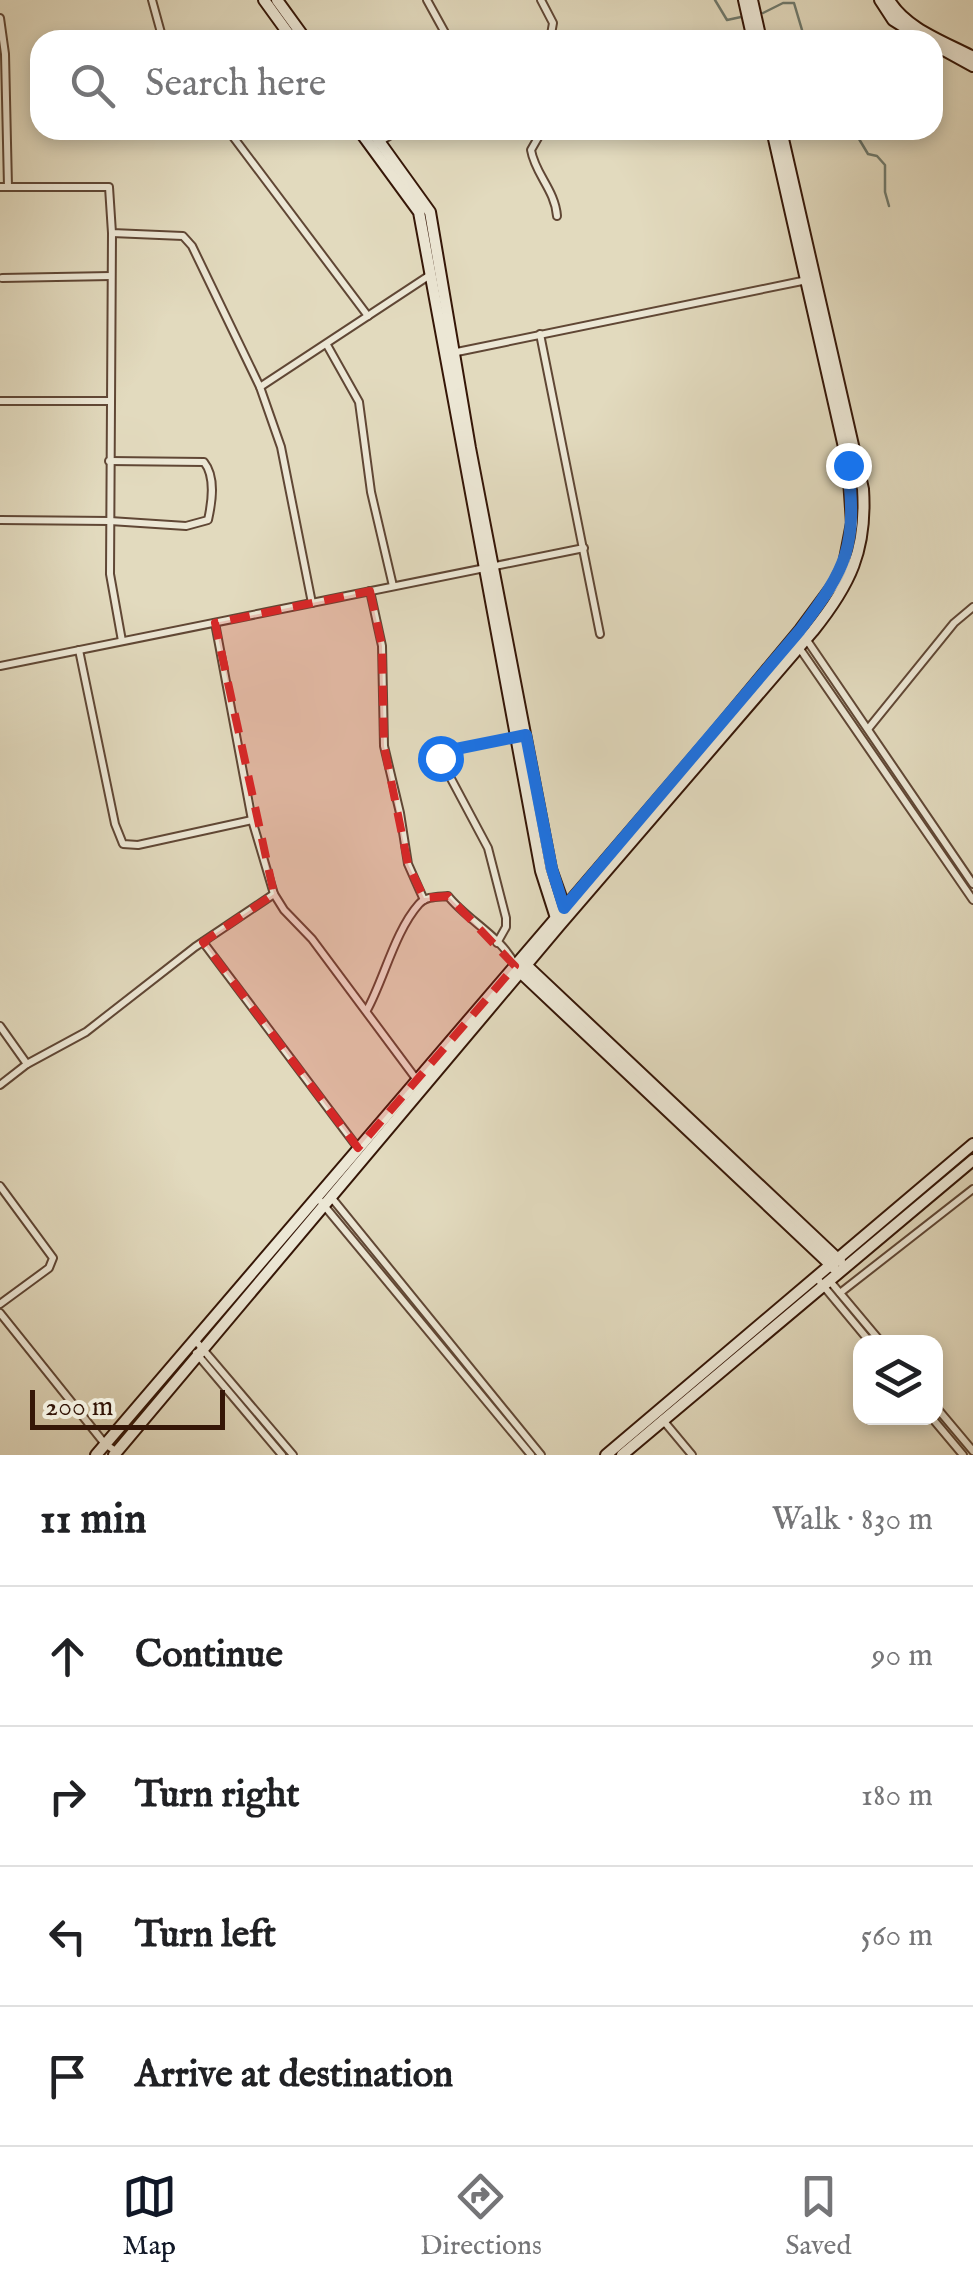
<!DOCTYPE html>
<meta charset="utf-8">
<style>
:root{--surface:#fff;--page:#f6f6f6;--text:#202124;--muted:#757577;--line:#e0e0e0;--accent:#111827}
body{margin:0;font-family:"IM FELL English",serif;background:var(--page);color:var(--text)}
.controls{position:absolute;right:30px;bottom:30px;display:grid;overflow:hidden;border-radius:20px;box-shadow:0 5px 15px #0003}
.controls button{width:90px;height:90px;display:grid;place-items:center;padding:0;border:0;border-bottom:2px solid var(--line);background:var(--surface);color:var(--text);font:50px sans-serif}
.scale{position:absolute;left:30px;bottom:25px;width:195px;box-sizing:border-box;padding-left:10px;border:5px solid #351607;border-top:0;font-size:28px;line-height:35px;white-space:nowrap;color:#351607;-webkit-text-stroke:8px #ece7d5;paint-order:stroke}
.stop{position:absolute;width:30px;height:30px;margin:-22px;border:8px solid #1a73e8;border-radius:50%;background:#fff}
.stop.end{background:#1a73e8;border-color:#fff;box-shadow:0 2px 10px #0008}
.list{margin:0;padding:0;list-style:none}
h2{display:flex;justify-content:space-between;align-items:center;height:130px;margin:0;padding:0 40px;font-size:42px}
h2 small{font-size:32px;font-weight:400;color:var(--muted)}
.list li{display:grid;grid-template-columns:65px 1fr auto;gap:30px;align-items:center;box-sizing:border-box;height:140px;padding:0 40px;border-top:2px solid var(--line)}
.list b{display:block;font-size:38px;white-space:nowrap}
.list em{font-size:32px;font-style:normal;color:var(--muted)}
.icon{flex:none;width:55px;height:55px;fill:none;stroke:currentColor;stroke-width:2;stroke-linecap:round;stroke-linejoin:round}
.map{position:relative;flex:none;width:973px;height:1455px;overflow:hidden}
.search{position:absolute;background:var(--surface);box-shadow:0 5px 15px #0003;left:30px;right:30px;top:30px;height:110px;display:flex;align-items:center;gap:25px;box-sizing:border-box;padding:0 35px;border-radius:30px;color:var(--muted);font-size:38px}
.sheet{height:690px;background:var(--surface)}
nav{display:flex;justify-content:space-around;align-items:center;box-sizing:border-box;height:140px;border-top:2px solid var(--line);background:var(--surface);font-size:28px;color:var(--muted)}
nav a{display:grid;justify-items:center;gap:5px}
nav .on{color:var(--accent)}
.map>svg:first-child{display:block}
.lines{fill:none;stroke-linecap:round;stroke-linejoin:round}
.stream{stroke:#6f796c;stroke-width:2.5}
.street-casing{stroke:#604735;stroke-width:10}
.secondary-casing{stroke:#351607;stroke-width:14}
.street{stroke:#ece7d5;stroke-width:6}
.secondary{stroke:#ece7d5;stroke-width:10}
.route{stroke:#1a73e8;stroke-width:12}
.marked{fill:#d62828;fill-opacity:0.2;stroke:#d62828;stroke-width:8;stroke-dasharray:20 12;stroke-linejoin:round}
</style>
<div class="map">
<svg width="973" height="1455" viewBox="0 0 973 1455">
<rect width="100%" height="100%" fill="#e2dabe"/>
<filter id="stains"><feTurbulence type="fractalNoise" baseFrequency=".002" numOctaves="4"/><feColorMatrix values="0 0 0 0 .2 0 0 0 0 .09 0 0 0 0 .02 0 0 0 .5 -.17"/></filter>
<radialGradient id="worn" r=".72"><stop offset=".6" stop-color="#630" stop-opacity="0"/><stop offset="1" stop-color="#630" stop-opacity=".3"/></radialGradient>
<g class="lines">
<g class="stream">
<path d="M 715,0 L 727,20 L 741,17"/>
<path d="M 763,13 L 783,3 L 794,3 L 805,40"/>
<path d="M 848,130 L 859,139 L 868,154 L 877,156 L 885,165 L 885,192 L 889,206"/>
</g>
<defs>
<g id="street">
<path d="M 152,0 L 163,40"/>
<path d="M 427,0 L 449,40"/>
<path d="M 541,0 L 553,23 L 550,40"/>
<path d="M 0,18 L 5,54 L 8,187"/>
<path d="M 228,130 L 368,316"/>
<path d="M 547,130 L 539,136 L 531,150 C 535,174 555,190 557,216"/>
<path d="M 376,144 L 399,130"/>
<path d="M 0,187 L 109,187 L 112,233 L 183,236 L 192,246 L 260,387 L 430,275"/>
<path d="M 112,233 L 110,574 L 122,641"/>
<path d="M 2,278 L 111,276"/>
<path d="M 540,334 L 600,634"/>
<path d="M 327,345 L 359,402 L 371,492 L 393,586"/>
<path d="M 452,353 L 807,280"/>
<path d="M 260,387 L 281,447 L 312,603"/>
<path d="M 0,401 L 110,401"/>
<path d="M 0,520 L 110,521 L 186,526 L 208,520 C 212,502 216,477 204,462 L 109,461"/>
<path d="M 370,591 L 382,646 L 384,746 L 400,813 L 408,864 L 424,900"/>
<path d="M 215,623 L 252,820 L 274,894 L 284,910 L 312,939 L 417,1080"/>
<path d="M 800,630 L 973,884"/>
<path d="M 798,646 L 973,900"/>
<path d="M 79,650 L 115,824 L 123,844 L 138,845 L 252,820"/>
<path d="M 0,666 L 584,548"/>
<path d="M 868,729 L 954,623 L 973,607"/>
<path d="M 203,942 L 358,1148"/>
<path d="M 497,943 L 506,927 L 506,918 L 488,848 L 440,758 L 451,750 L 516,737"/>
<path d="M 367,1010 C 384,979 395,931 419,904 C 426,896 438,897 448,896 C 467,920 502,937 515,965"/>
<path d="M 0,1026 L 27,1064"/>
<path d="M 0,1085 L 27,1064 L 86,1032 L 195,947 L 274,894"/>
<path d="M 0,1186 L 53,1258 L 49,1268 L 0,1304"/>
<path d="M 317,1197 L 531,1455"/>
<path d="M 331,1197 L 541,1455"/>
<path d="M 816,1277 L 870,1342"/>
<path d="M 829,1280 L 881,1342"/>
<path d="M 840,1293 L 973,1189"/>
<path d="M 0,1313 L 105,1444 L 117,1452"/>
<path d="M 195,1340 L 293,1455"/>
<path d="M 196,1353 L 282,1455"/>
<path d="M 936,1407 L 973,1451"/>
<path d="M 932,1418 L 963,1455"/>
<path d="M 662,1419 L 692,1455"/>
</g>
<g id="secondary">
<path d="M 264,0 L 293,40"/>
<path d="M 277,0 L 306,40"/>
<path d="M 744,0 L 753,40"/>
<path d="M 752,0 L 761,40"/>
<path d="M 880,0 L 893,20 L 925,40"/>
<path d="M 889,0 C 906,29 945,42 973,57"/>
<path d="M 933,44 L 973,66"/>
<path d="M 359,130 L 419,212 L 541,871 L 557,921"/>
<path d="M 371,130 L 430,212 L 470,448 L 551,869 L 566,911"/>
<path d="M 525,964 L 840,1261"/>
<path d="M 519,971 L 834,1268"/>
<path d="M 96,1455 L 711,737 L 800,630 L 834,584 L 844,564 L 852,523 L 848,465 L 772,130"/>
<path d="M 114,1455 L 559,926 L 813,631 C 850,585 867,550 863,489 L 781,130"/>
<path d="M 606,1455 L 973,1144"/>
<path d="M 622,1455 L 973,1160"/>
</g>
</defs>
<use href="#street" class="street-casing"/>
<use href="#secondary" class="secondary-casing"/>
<use href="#street" class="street"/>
<use href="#secondary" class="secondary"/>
</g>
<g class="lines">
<path class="route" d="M 440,758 L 451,750 L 526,735 L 552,869 L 564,908 L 800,630 C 848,566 857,547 848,465"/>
</g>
<path class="marked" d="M 370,591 L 382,646 L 384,746 L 408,864 L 424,898 L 448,896 L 515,966 L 358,1148 L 203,942 L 274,894 L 215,623 Z"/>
<rect width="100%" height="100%" filter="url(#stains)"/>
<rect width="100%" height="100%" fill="url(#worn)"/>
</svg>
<div class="controls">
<button><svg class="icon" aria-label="layers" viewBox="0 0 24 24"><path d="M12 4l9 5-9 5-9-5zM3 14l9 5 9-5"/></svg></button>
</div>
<div class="scale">200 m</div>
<div class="stop" style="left:440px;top:758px"></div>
<div class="stop end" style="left:848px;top:465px"></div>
<div class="search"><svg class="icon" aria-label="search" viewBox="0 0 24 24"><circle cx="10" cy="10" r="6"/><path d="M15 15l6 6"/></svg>Search here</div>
</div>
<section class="sheet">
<h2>11 min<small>Walk · 830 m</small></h2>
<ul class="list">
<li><svg class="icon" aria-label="ahead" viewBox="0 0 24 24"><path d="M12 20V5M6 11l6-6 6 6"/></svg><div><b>Continue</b></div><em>90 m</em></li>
<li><svg class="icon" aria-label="right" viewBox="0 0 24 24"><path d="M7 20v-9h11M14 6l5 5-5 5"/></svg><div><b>Turn right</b></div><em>180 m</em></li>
<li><svg class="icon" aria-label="left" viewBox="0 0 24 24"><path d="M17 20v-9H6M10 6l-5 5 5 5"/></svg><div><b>Turn left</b></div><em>560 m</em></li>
<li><svg class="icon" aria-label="arrive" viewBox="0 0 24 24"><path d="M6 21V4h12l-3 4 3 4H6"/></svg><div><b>Arrive at destination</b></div></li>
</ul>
</section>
<nav>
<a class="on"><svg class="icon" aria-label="map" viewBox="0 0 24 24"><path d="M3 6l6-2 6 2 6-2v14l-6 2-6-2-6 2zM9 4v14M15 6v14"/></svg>Map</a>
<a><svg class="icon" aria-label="directions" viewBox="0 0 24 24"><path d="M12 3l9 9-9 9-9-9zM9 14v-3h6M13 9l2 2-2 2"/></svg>Directions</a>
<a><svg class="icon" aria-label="saved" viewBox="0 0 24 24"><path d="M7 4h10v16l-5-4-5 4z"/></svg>Saved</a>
</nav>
